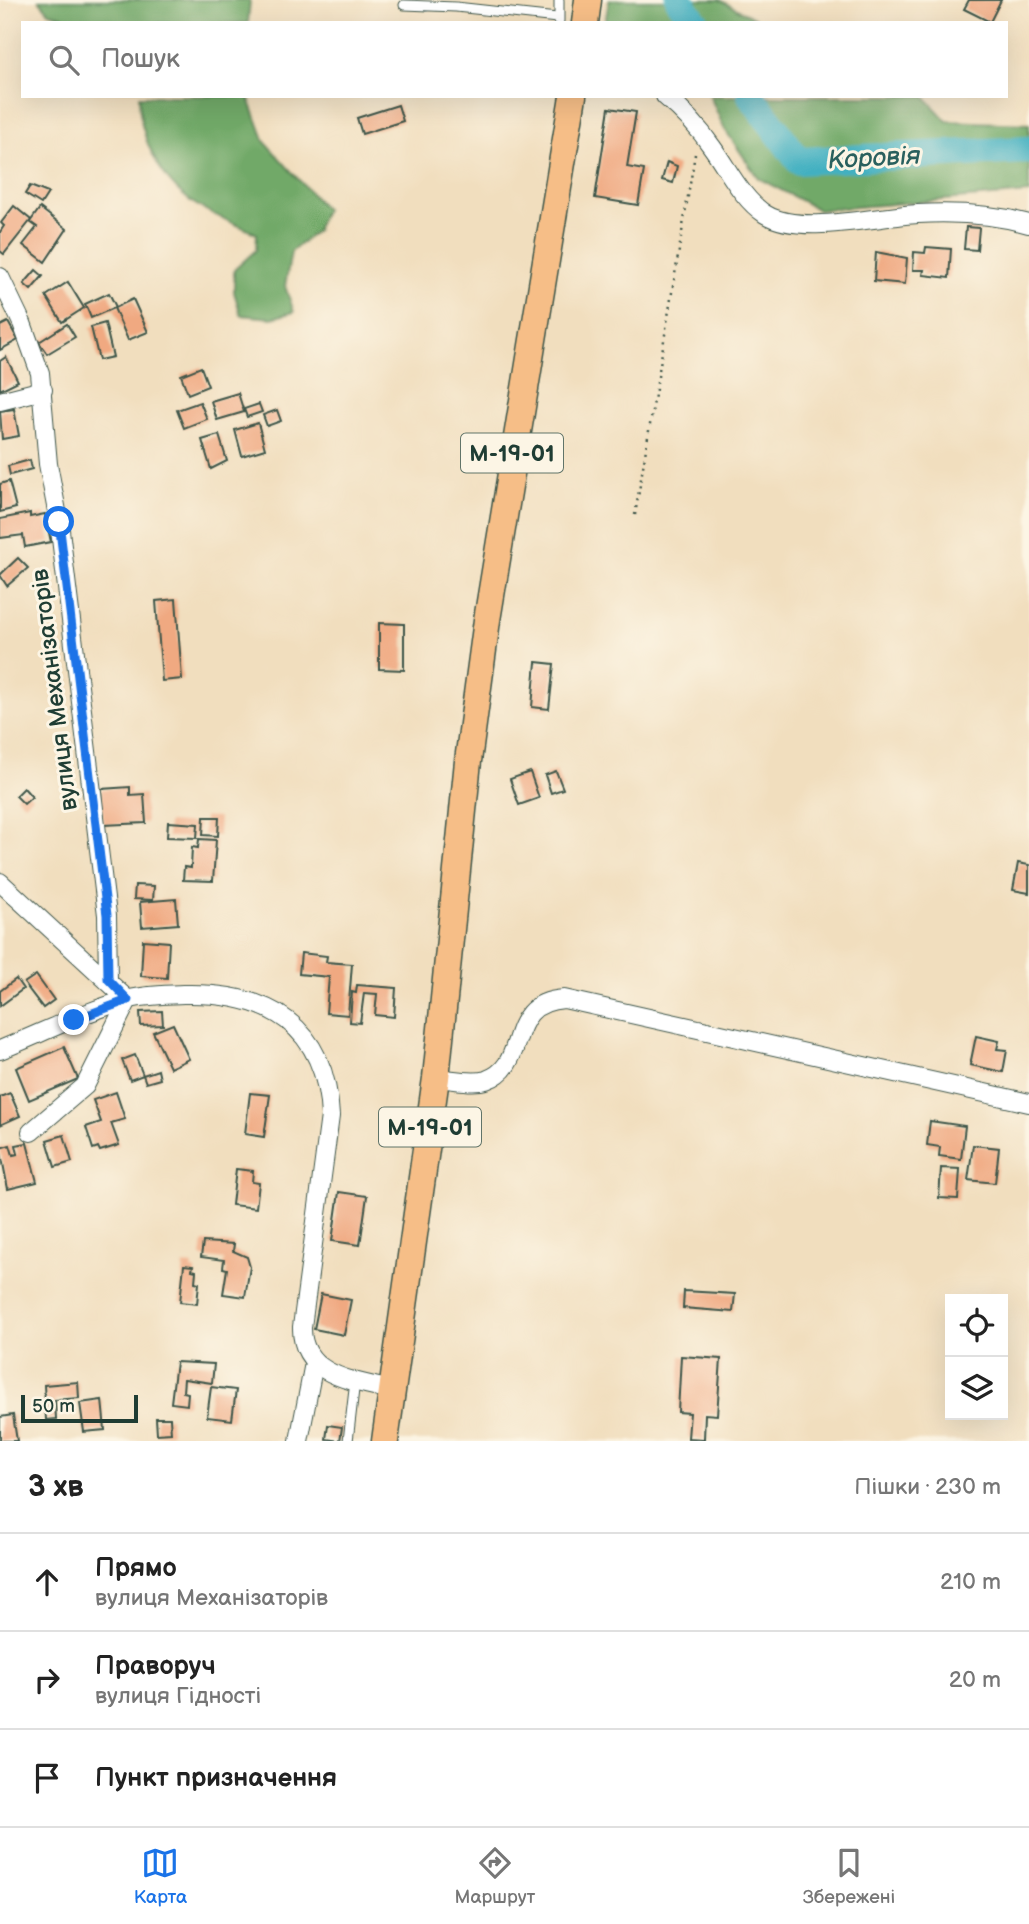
<!DOCTYPE html>
<html lang="uk">
<meta charset="utf-8">
<style>
:root{--surface:#fff;--page:#f6f6f6;--text:#222;--muted:#767676;--line:#e0e0e0;--accent:#1a73e8}
body{margin:0;font-family:"Balsamiq Sans",sans-serif;background:var(--page);color:var(--text)}
.controls{position:absolute;right:21px;bottom:21px;display:grid;overflow:hidden;border-radius:0px;box-shadow:0 7px 28px #0002}
.controls button{width:63px;height:63px;display:grid;place-items:center;padding:0;border:0;border-bottom:2px solid var(--line);background:var(--surface);color:var(--text);font:35px sans-serif}
.scale{position:absolute;left:21px;bottom:18px;width:117px;box-sizing:border-box;padding-left:7px;border:4px solid #1f3d34;border-top:0;font-size:19px;line-height:24px;white-space:nowrap;color:#1f3d34;-webkit-text-stroke:5px #fcf5e5;paint-order:stroke}
.stop{position:absolute;width:21px;height:21px;margin:-16px;border:5px solid #1a73e8;border-radius:50%;background:#fff}
.stop.end{background:#1a73e8;border-color:#fff;box-shadow:0 2px 7px #0008}
.list{margin:0;padding:0;list-style:none}
h2{display:flex;justify-content:space-between;align-items:center;height:91px;margin:0;padding:0 28px;font-size:30px}
h2 small{font-size:23px;font-weight:400;color:var(--muted)}
.list li{display:grid;grid-template-columns:46px 1fr auto;gap:21px;align-items:center;box-sizing:border-box;height:98px;padding:0 28px;border-top:2px solid var(--line)}
.list b{display:block;font-size:26px;white-space:nowrap}
.list p{margin:0;font-size:23px;white-space:nowrap;color:var(--muted)}
.list em{font-size:23px;font-style:normal;color:var(--muted)}
.icon{flex:none;width:38px;height:38px;fill:none;stroke:currentColor;stroke-width:2;stroke-linecap:round;stroke-linejoin:round}
.map{position:relative;flex:none;width:1029px;height:1441px;overflow:hidden}
.search{position:absolute;background:var(--surface);box-shadow:0 7px 28px #0002;left:21px;right:21px;top:21px;height:77px;display:flex;align-items:center;gap:18px;box-sizing:border-box;padding:0 24px;border-radius:0px;color:var(--muted);font-size:26px}
.sheet{height:385px;background:var(--surface)}
nav{display:flex;justify-content:space-around;align-items:center;box-sizing:border-box;height:98px;border-top:2px solid var(--line);background:var(--surface);font-size:19px;color:var(--muted)}
nav a{display:grid;justify-items:center;gap:4px}
nav .on{color:var(--accent)}
.map>svg:first-child{display:block}
.forest{fill:#71a967;stroke:#48734e;stroke-width:2}
.lines{fill:none;stroke-linecap:round;stroke-linejoin:round}
.river{stroke:#43b0c1;stroke-width:28}
.building{fill:#f0a981}
.lane-casing{stroke:#3e5549;stroke-width:11}
.street-casing{stroke:#3e5549;stroke-width:20}
.primary-casing{stroke:#3e5549;stroke-width:29}
.path{stroke:#3e5549;stroke-width:2.5;stroke-dasharray:2 5;stroke-linecap:butt}
.lane{stroke:#fff;stroke-width:9}
.street{stroke:#fff;stroke-width:18}
.primary{stroke:#f6be87;stroke-width:26}
.route{stroke:#1a73e8;stroke-width:9}
.labels{text-anchor:middle;stroke-width:6;stroke-linejoin:round;paint-order:stroke}
.shield{fill:#fcf5e5;stroke:#617469;stroke-width:2}
.shield-label{font-size:23px;font-weight:bold;fill:#1f3d34}
.street-label{font-size:24px;fill:#1f3d34;stroke:#fcf5e5}
.water-label{font-size:26px;font-style:italic;fill:#2a605e;stroke:#fcf5e5}
</style>
<div class="map">
<svg width="1029" height="1441" viewBox="0 0 1029 1441">
<rect width="100%" height="100%" fill="#fcf5e5"/>
<filter id="ink" filterUnits="userSpaceOnUse"><feTurbulence type="fractalNoise" baseFrequency=".0143" numOctaves="2"/><feDisplacementMap in="SourceGraphic" scale="14" xChannelSelector="R" yChannelSelector="G"/><feConvolveMatrix kernelMatrix="1 2 1 2 8 2 1 2 1" color-interpolation-filters="sRGB"/></filter>
<filter id="wash" filterUnits="userSpaceOnUse"><feTurbulence type="fractalNoise" baseFrequency=".00686" numOctaves="4" result="noise"/><feDisplacementMap in="SourceGraphic" scale="28" xChannelSelector="R" yChannelSelector="G"/><feGaussianBlur stdDeviation="1.57" result="paint"/><feColorMatrix in="noise" values="0 0 0 0 0 0 0 0 0 0 0 0 0 0 0 0 0 1.4 0 .05"/><feComposite in="paint" operator="in"/></filter>
<g filter="url(#wash)">
<rect width="100%" height="100%" fill="#f1debe"/>
<g class="forest">
<path d="M 39,0 L 250,0 L 248,23 L 82,23 L 49,12 Z"/>
<path d="M 609,0 L 720,0 L 763,23 L 605,23 Z"/>
<path d="M 139,96 L 248,96 L 265,142 L 325,209 L 316,231 L 291,252 L 285,286 L 294,312 L 272,318 L 241,315 L 234,292 L 234,270 L 256,250 L 257,234 C 235,223 208,214 189,200 C 157,175 139,136 139,96 Z"/>
<path d="M 710,96 L 924,96 L 947,121 L 1029,124 L 1029,193 L 819,210 L 758,178 L 724,128 Z"/>
</g>
<g class="lines">
<g class="river">
<path d="M 679,0 L 696,23"/>
<path d="M 751,96 L 799,161 L 1029,150"/>
</g>
</g>
<g id="blocks">
<g class="building">
<path d="M 969,0 L 1001,0 L 990,22 L 964,9 Z"/>
<path d="M 398,105 L 403,121 L 362,134 L 357,118 Z"/>
<path d="M 609,108 L 636,112 L 627,167 L 644,170 L 638,205 L 595,198 Z"/>
<path d="M 667,162 L 677,166 L 673,183 L 662,180 Z"/>
<path d="M 30,186 L 48,193 L 41,204 L 25,194 Z"/>
<path d="M 14,206 L 31,220 L 4,254 L 0,251 L 0,232 L 4,226 L 1,223 Z"/>
<path d="M 40,208 L 67,229 L 45,262 L 23,245 L 37,227 L 30,222 Z"/>
<path d="M 966,227 L 979,228 L 977,250 L 964,249 Z"/>
<path d="M 926,247 L 951,249 L 949,278 L 923,275 L 924,270 L 913,270 L 914,252 L 925,253 Z"/>
<path d="M 876,252 L 907,258 L 905,284 L 874,281 Z"/>
<path d="M 36,270 L 43,276 L 31,290 L 24,284 Z"/>
<path d="M 68,282 L 84,308 L 62,322 L 46,296 Z"/>
<path d="M 109,293 L 116,307 L 91,318 L 85,304 Z"/>
<path d="M 133,299 L 148,332 L 128,340 L 114,308 Z"/>
<path d="M 8,322 L 18,340 L 0,350 L 0,326 Z"/>
<path d="M 105,323 L 113,357 L 99,360 L 91,327 Z"/>
<path d="M 67,324 L 75,337 L 47,354 L 39,342 Z"/>
<path d="M 6,357 L 18,381 L 0,390 L 0,361 Z"/>
<path d="M 201,367 L 208,386 L 188,394 L 181,375 Z"/>
<path d="M 238,393 L 244,412 L 217,420 L 211,401 Z"/>
<path d="M 200,402 L 207,419 L 184,428 L 177,410 Z"/>
<path d="M 259,404 L 262,412 L 247,417 L 244,409 Z"/>
<path d="M 14,409 L 19,436 L 2,439 L 0,411 Z"/>
<path d="M 277,410 L 281,421 L 267,426 L 263,415 Z"/>
<path d="M 258,423 L 265,449 L 242,456 L 235,430 Z"/>
<path d="M 219,435 L 227,461 L 211,469 L 202,440 Z"/>
<path d="M 30,460 L 32,469 L 10,475 L 8,466 Z"/>
<path d="M 9,481 L 16,508 L 0,512 L 0,484 Z"/>
<path d="M 30,513 L 30,517 L 45,514 L 51,542 L 25,547 L 23,535 L 0,538 L 0,519 Z"/>
<path d="M 18,558 L 28,568 L 7,586 L 0,575 Z"/>
<path d="M 176,599 L 182,679 L 162,681 L 156,601 Z"/>
<path d="M 379,623 L 404,624 L 404,670 L 379,669 Z"/>
<path d="M 536,662 L 554,664 L 549,709 L 532,707 Z"/>
<path d="M 556,771 L 563,789 L 551,793 L 545,775 Z"/>
<path d="M 530,772 L 539,798 L 519,805 L 510,779 Z"/>
<path d="M 130,787 L 130,795 L 144,794 L 146,823 L 103,825 L 101,789 Z"/>
<path d="M 24,788 L 32,797 L 24,804 L 16,796 Z"/>
<path d="M 204,817 L 219,817 L 218,836 L 203,835 Z"/>
<path d="M 168,822 L 198,824 L 197,838 L 167,837 Z"/>
<path d="M 199,839 L 216,840 L 213,881 L 183,880 L 184,867 L 191,868 L 192,847 L 198,848 Z"/>
<path d="M 1018,863 L 1029,865 L 1029,893 L 1013,890 Z"/>
<path d="M 135,885 L 154,886 L 153,900 L 134,899 Z"/>
<path d="M 176,899 L 178,924 L 142,927 L 140,902 Z"/>
<path d="M 143,940 L 169,942 L 167,978 L 141,976 Z"/>
<path d="M 301,953 L 327,956 L 326,962 L 352,964 L 348,1015 L 326,1013 L 329,977 L 299,974 Z"/>
<path d="M 36,975 L 54,1000 L 43,1008 L 24,983 Z"/>
<path d="M 16,979 L 23,989 L 0,1006 L 0,991 Z"/>
<path d="M 357,985 L 396,988 L 394,1017 L 375,1015 L 377,994 L 364,993 L 360,1023 L 350,1022 L 352,992 L 356,993 Z"/>
<path d="M 162,1011 L 163,1025 L 141,1026 L 140,1012 Z"/>
<path d="M 173,1024 L 189,1059 L 170,1068 L 153,1032 Z"/>
<path d="M 976,1036 L 999,1041 L 997,1049 L 1007,1050 L 1003,1072 L 970,1065 Z"/>
<path d="M 64,1047 L 78,1079 L 29,1100 L 16,1068 Z"/>
<path d="M 135,1055 L 143,1075 L 158,1070 L 160,1079 L 146,1083 L 143,1075 L 130,1080 L 122,1060 Z"/>
<path d="M 116,1092 L 125,1119 L 111,1123 L 119,1145 L 100,1151 L 98,1147 L 93,1149 L 86,1127 L 101,1122 L 93,1100 Z"/>
<path d="M 10,1093 L 20,1116 L 0,1125 L 0,1097 Z"/>
<path d="M 250,1093 L 270,1095 L 264,1137 L 245,1134 Z"/>
<path d="M 930,1121 L 965,1126 L 961,1159 L 939,1156 L 940,1147 L 927,1145 Z"/>
<path d="M 64,1135 L 72,1162 L 55,1167 L 47,1140 Z"/>
<path d="M 27,1143 L 37,1182 L 8,1189 L 0,1148 L 10,1145 L 13,1155 L 18,1154 L 16,1145 Z"/>
<path d="M 973,1145 L 999,1148 L 995,1183 L 968,1180 Z"/>
<path d="M 941,1168 L 960,1169 L 958,1199 L 939,1198 Z"/>
<path d="M 236,1169 L 253,1171 L 252,1182 L 259,1183 L 256,1208 L 232,1205 Z"/>
<path d="M 339,1192 L 367,1196 L 360,1245 L 332,1241 Z"/>
<path d="M 203,1242 L 234,1244 L 233,1251 L 247,1257 L 250,1267 L 245,1297 L 223,1294 L 227,1269 L 223,1268 L 224,1260 L 201,1257 Z"/>
<path d="M 184,1265 L 193,1266 L 192,1270 L 196,1271 L 195,1282 L 199,1283 L 197,1304 L 180,1302 Z"/>
<path d="M 684,1291 L 735,1294 L 733,1312 L 683,1308 Z"/>
<path d="M 321,1294 L 351,1300 L 344,1335 L 314,1329 Z"/>
<path d="M 681,1356 L 721,1359 L 717,1415 L 705,1414 L 704,1439 L 688,1438 L 690,1413 L 678,1412 Z"/>
<path d="M 176,1362 L 214,1364 L 212,1383 L 184,1379 L 183,1392 L 188,1393 L 187,1405 L 171,1403 Z"/>
<path d="M 78,1382 L 79,1398 L 55,1400 L 56,1419 L 46,1420 L 44,1385 Z"/>
<path d="M 211,1387 L 236,1390 L 232,1420 L 207,1417 Z"/>
<path d="M 102,1400 L 105,1430 L 84,1432 L 80,1403 Z"/>
<path d="M 13,1415 L 17,1441 L 0,1441 L 0,1417 Z"/>
<path d="M 156,1418 L 170,1418 L 171,1433 L 157,1434 Z"/>
<path d="M 328,1425 L 342,1427 L 340,1441 L 326,1439 Z"/>
</g>
</g>
</g>
<g filter="url(#ink)">
<use href="#blocks" fill-opacity="0" stroke="#3e5549" stroke-width="2"/>
<g class="lines">
<defs>
<g id="lane">
<path d="M 404,5 L 456,7 L 557,18"/>
<path d="M 559,21 L 559,0"/>
<path d="M 348,1441 L 355,1381"/>
</g>
<g id="street">
<path d="M 665,96 C 683,111 699,128 712,147 C 728,169 742,199 765,214 C 800,236 877,216 918,214 C 955,212 993,214 1029,224"/>
<path d="M 0,277 L 22,323 L 40,373 L 48,464 L 59,522 L 107,915 L 108,980"/>
<path d="M 0,401 L 43,390"/>
<path d="M 0,882 L 128,1000"/>
<path d="M 0,1050 C 42,1033 85,1011 130,999 C 147,995 165,995 183,994 C 268,992 326,1025 330,1116 L 302,1327 C 301,1376 354,1381 392,1390"/>
<path d="M 436,1078 C 450,1079 473,1084 486,1080 C 531,1065 502,1003 564,999 L 1029,1103"/>
<path d="M 31,1132 L 85,1086 L 128,1000"/>
<path d="M 299,1441 L 314,1363"/>
</g>
<g id="primary">
<path d="M 585,23 L 588,0"/>
<path d="M 385,1441 L 436,1078 L 468,761 L 487,620 L 573,96"/>
</g>
</defs>
<use href="#lane" class="lane-casing"/>
<use href="#street" class="street-casing"/>
<use href="#primary" class="primary-casing"/>
<path class="path" d="M 635,515 L 695,154"/>
<use href="#lane" class="lane"/>
<use href="#street" class="street"/>
<use href="#primary" class="primary"/>
</g>
</g>
<g class="lines" filter="url(#ink)">
<path class="route" d="M 59,522 L 107,915 L 108,979 L 128,1000 L 74,1020"/>
</g>
<g class="labels">
<g class="shield">
<rect x="461" y="433.5" width="102" height="39" rx="5"/>
<rect x="379" y="1107.5" width="102" height="39" rx="5"/>
</g>
<g class="shield-label">
<text x="512" y="461">М-19-01</text>
<text x="430" y="1135">М-19-01</text>
</g>
<g class="street-label">
<text transform="translate(54 690) rotate(-97)" y="8">вулиця Механізаторів</text>
</g>
<g class="water-label">
<text transform="translate(874 157) rotate(-3)" y="9">Коровія</text>
</g>
</g>
</svg>
<div class="controls">
<button><svg class="icon" aria-label="locate" viewBox="0 0 24 24"><circle cx="12" cy="12" r="6"/><path d="M12 2v4M12 18v4M2 12h4M18 12h4"/></svg></button>
<button><svg class="icon" aria-label="layers" viewBox="0 0 24 24"><path d="M12 4l9 5-9 5-9-5zM3 14l9 5 9-5"/></svg></button>
</div>
<div class="scale">50 m</div>
<div class="stop" style="left:59px;top:522px"></div>
<div class="stop end" style="left:74px;top:1020px"></div>
<div class="search"><svg class="icon" aria-label="search" viewBox="0 0 24 24"><circle cx="10" cy="10" r="6"/><path d="M15 15l6 6"/></svg>Пошук</div>
</div>
<section class="sheet">
<h2>3 хв<small>Пішки · 230 m</small></h2>
<ul class="list">
<li><svg class="icon" aria-label="ahead" viewBox="0 0 24 24"><path d="M12 20V5M6 11l6-6 6 6"/></svg><div><b>Прямо</b><p>вулиця Механізаторів</p></div><em>210 m</em></li>
<li><svg class="icon" aria-label="right" viewBox="0 0 24 24"><path d="M7 20v-9h11M14 6l5 5-5 5"/></svg><div><b>Праворуч</b><p>вулиця Гідності</p></div><em>20 m</em></li>
<li><svg class="icon" aria-label="arrive" viewBox="0 0 24 24"><path d="M6 21V4h12l-3 4 3 4H6"/></svg><div><b>Пункт призначення</b></div></li>
</ul>
</section>
<nav>
<a class="on"><svg class="icon" aria-label="map" viewBox="0 0 24 24"><path d="M3 6l6-2 6 2 6-2v14l-6 2-6-2-6 2zM9 4v14M15 6v14"/></svg>Карта</a>
<a><svg class="icon" aria-label="directions" viewBox="0 0 24 24"><path d="M12 3l9 9-9 9-9-9zM9 14v-3h6M13 9l2 2-2 2"/></svg>Маршрут</a>
<a><svg class="icon" aria-label="saved" viewBox="0 0 24 24"><path d="M7 4h10v16l-5-4-5 4z"/></svg>Збережені</a>
</nav>
